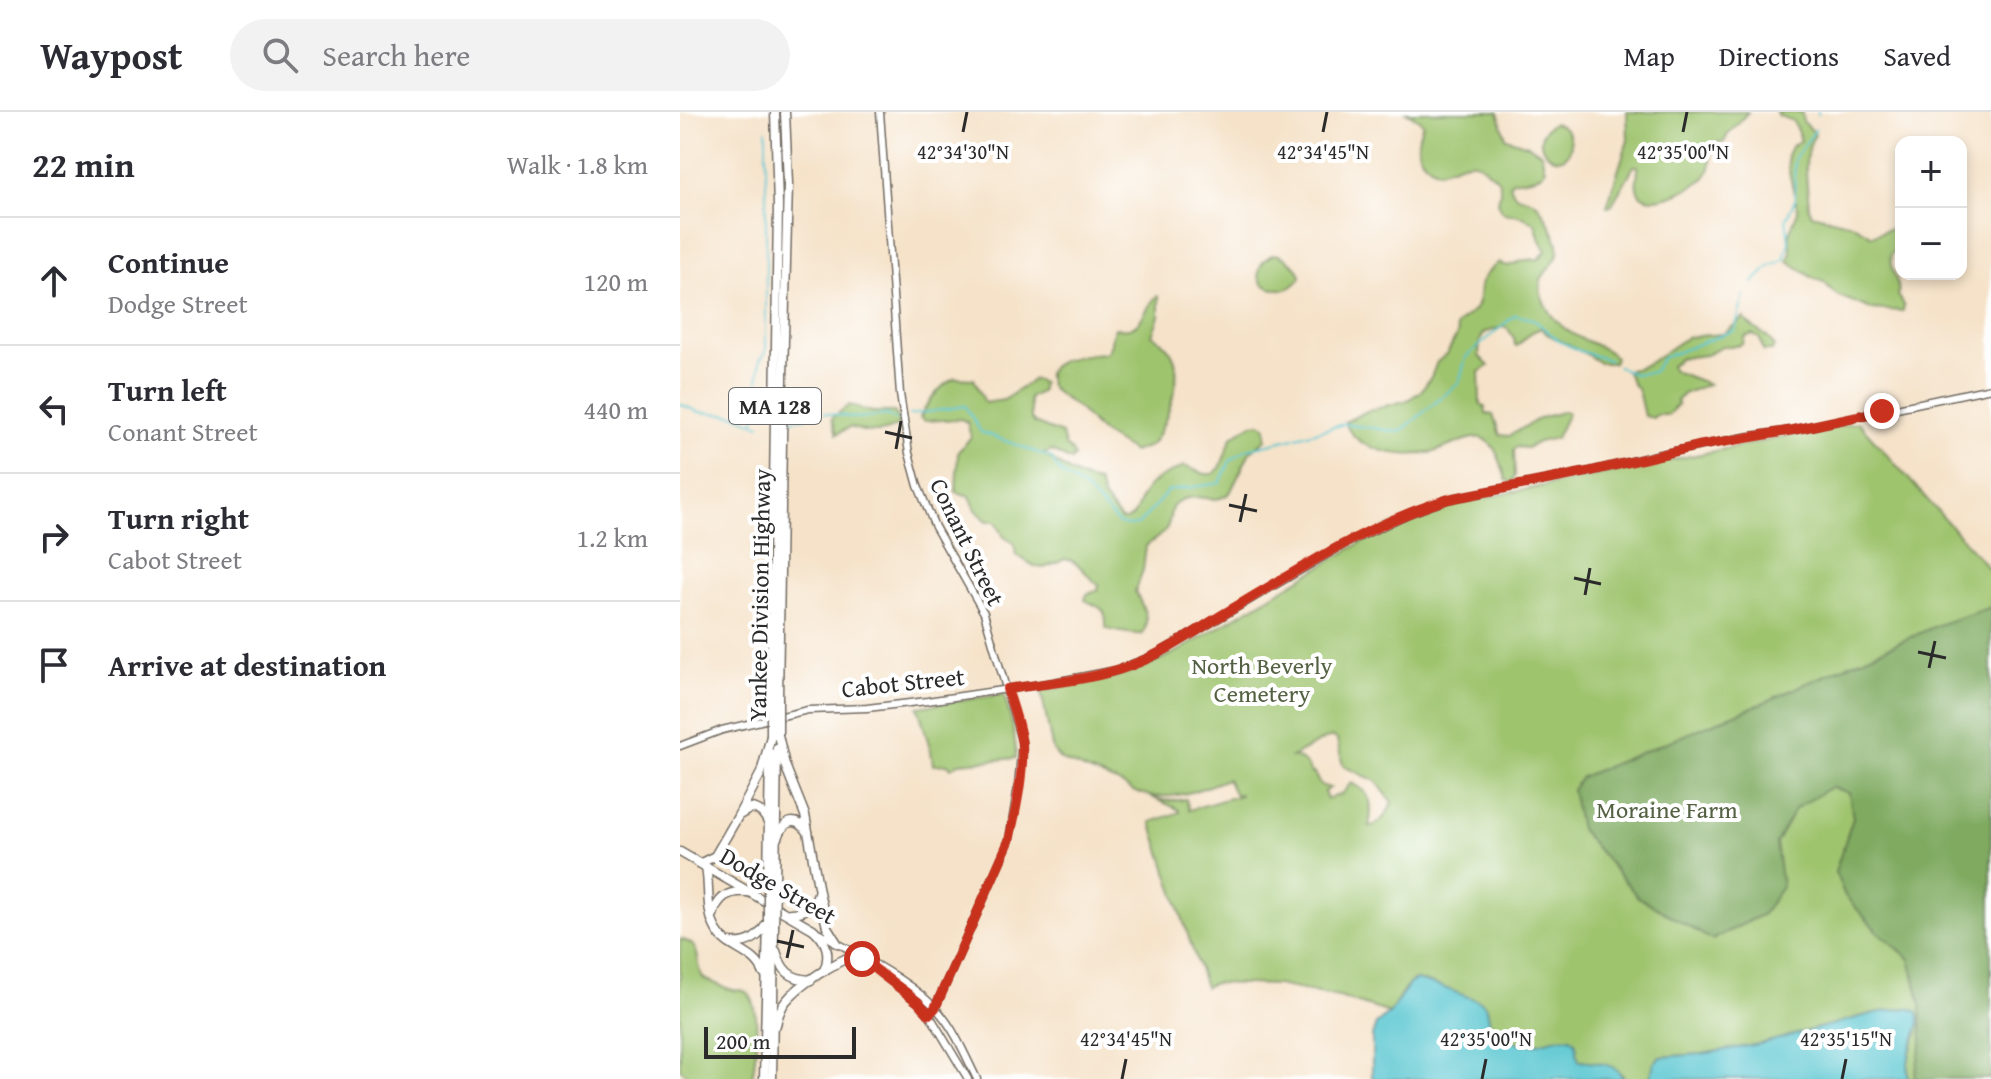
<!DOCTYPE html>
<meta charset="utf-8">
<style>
:root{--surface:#fff;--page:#f2f2f3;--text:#2b2b33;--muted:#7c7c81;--line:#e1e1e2}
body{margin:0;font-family:"Gentium Book Plus",serif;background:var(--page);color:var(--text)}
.controls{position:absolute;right:24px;top:24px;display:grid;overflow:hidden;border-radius:16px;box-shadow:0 4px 12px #0003}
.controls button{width:72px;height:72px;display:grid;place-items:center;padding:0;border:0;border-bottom:2px solid var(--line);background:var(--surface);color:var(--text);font:40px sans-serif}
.scale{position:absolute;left:24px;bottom:20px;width:152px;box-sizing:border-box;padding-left:8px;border:4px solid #2b2b2b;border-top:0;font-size:22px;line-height:28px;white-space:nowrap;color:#2b2b2b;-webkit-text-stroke:6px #fff;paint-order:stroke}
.stop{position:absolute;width:24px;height:24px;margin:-18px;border:6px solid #c8321e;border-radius:50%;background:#fff}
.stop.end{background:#c8321e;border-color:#fff;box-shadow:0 2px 8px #0008}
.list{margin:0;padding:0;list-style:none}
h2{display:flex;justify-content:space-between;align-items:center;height:104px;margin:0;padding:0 32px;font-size:34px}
h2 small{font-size:26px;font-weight:400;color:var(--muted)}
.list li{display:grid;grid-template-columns:52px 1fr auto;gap:24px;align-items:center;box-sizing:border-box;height:128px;padding:0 32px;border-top:2px solid var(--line)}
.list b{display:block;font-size:30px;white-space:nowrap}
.list p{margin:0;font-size:26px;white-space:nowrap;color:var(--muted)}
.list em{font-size:26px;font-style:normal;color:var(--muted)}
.icon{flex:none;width:44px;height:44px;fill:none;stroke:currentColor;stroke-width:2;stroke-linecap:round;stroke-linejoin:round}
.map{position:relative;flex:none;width:1311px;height:967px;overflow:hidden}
header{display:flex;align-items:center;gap:48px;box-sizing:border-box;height:112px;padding:0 40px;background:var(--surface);border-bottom:2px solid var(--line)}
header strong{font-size:38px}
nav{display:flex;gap:44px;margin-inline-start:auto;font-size:28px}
.search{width:560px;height:72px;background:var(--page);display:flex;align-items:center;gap:20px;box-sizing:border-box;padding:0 28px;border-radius:44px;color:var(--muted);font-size:30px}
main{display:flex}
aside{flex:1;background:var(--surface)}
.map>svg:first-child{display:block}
.green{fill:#9fc46e;stroke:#65784c;stroke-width:2;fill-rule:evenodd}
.forest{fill:#7faa61;stroke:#556a46;stroke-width:2}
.water{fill:#59c6d0;stroke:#42787e;stroke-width:2}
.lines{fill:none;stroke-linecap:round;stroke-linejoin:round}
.stream{stroke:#59c6d0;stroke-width:2}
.secondary-casing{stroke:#726b62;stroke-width:9}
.highway-casing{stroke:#726b62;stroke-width:11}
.secondary{stroke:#fff;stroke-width:6}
.highway{stroke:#fff;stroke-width:8}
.highway-bridge-casing{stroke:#726b62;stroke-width:11;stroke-linecap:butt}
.highway-bridge{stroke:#fff;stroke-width:8}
.route{stroke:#c8321e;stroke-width:10}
.ticks{fill:none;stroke:#2b2b2b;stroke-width:3}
.labels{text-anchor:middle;stroke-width:8;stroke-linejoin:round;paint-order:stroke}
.shield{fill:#fff;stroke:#6b6b6b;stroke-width:2}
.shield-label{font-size:22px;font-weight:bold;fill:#2b2b2b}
.street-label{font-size:24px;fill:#2b2b2b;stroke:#fff}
.park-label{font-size:24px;fill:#546142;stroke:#fff}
.ticks-label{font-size:20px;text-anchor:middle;fill:#2b2b2b;stroke:#fff;stroke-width:8;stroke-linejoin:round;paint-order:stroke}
</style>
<header>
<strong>Waypost</strong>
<div class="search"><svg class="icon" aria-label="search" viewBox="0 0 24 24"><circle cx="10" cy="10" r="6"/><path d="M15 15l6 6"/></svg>Search here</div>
<nav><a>Map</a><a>Directions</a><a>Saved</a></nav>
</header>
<main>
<aside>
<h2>22 min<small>Walk · 1.8 km</small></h2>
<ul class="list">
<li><svg class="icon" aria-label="ahead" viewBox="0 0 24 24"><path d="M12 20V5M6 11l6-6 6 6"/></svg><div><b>Continue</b><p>Dodge Street</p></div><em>120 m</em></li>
<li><svg class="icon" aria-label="left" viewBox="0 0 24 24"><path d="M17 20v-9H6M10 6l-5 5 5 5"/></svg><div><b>Turn left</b><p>Conant Street</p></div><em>440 m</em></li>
<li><svg class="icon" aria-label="right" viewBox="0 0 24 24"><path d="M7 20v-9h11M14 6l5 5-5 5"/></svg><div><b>Turn right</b><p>Cabot Street</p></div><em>1.2 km</em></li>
<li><svg class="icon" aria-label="arrive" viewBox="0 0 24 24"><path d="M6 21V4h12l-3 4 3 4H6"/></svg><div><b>Arrive at destination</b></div></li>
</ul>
</aside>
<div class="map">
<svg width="1311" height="967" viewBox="0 0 1311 967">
<rect width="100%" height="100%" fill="#fff"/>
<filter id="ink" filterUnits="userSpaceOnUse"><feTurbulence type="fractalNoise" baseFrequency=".0125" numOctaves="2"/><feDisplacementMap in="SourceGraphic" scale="16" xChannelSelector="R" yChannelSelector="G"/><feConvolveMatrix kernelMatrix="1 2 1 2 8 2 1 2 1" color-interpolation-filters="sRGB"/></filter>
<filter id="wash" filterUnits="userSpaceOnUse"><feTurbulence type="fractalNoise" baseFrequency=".006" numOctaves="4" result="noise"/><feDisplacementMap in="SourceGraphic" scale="32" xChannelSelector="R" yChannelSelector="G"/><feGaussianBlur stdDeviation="1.8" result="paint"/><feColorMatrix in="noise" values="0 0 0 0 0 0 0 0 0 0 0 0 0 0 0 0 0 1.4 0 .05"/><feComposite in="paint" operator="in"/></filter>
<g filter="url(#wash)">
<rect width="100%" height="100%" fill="#f5e2c8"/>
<g class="green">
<path d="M 726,0 L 818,0 L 826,26 L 848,33 L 861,41 L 865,58 C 856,69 844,66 832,69 L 830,72 C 834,91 845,81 857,92 C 863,99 871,115 875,124 C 892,160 839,153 870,201 C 879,214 894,224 909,230 C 919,235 928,237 935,245 L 933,251 L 920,251 L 906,242 L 867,222 L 861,216 L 852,220 L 837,234 L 835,233 L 834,226 L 827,216 L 822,215 L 804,221 L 800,229 L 799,244 L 809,254 L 799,260 L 800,291 L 805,295 L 806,302 L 813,303 L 820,323 L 829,324 L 860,306 L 885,299 L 888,301 L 876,326 L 858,330 L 847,336 L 837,335 L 834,337 L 835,364 L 832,371 L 826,368 C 823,356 816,330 802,326 C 790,323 765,337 753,340 C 726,347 675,340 665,310 L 687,299 L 728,288 L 741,279 L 751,265 L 757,250 L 767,242 L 778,221 L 776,215 C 781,207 789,204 795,197 C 801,189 798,180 801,171 C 804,162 812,157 818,151 L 828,154 L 845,148 L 859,147 L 866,139 L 860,128 L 855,111 C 847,107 840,102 832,102 C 827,101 825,103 821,98 C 816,92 819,87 820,80 C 821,69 818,66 809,60 C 806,58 803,54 800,52 C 787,45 771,57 758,59 C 735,48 734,33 743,12 L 739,8 Z"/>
<path d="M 947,0 L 1068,0 L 1048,22 L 1044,30 L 1034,31 L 1032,34 C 1030,44 1033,56 1026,64 C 1016,76 967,99 958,79 C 954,71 959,63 958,54 L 954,54 L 931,94 L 927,94 L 948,28 Z"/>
<path d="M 1096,0 L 1122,0 L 1123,10 L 1132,18 L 1135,23 C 1120,43 1128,73 1129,96 L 1131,102 L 1172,112 L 1192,124 L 1221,112 L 1221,136 L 1211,142 C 1208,158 1221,168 1218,183 L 1224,193 L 1223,199 L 1191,197 L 1159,184 L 1152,179 L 1144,170 L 1133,166 L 1108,149 L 1111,140 L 1109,122 L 1118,99 L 1108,55 L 1107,43 L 1111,35 L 1121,28 L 1113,9 L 1099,4 Z"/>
<path d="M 873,11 C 880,12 885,15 888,21 C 891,27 892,35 889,40 C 879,60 842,30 873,11 Z"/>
<path d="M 595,142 C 604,144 621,155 621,166 C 618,169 615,173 611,175 C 604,179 605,177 598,177 C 572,177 574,149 595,142 Z"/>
<path d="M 477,184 L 479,185 L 479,204 L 472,223 C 481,229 489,234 493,244 C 504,266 486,311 474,329 L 470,334 L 453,340 C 444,334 435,329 426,323 C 416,316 408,306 399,297 C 391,290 375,283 370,273 C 356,245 412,242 426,241 C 433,234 430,224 435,216 C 440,216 444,217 449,216 C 463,213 467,192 477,184 Z"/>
<path d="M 1064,206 C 1072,220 1084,217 1094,234 L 1092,239 L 1083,239 L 1080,227 L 1073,222 L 1064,225 L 1063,231 L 1057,234 L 1042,234 L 1026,243 L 1000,246 L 991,254 L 994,259 L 1028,272 L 1003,282 L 997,289 L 998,292 L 988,303 L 976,303 L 973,306 L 964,304 L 958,278 L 952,271 L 946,258 L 955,257 L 969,251 L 1007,225 L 1043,222 Z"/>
<path d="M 275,266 L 294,267 L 305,291 L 324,288 L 354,267 L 362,271 L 361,280 L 350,285 L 349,287 L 351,306 L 354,311 L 382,322 L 385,334 L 392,339 L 394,345 L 391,349 L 372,339 L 364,342 C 381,354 398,367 418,370 L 424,387 L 441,408 C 459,409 456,390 465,379 C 475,365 490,362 504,354 L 525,362 L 533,362 L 540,356 L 552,325 L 572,312 L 581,311 L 586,315 L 586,327 L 570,340 L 551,379 C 537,395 522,380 504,387 C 485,393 494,405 486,417 C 481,425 472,428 466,434 L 463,458 L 455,479 C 462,494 471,506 463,522 C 458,523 431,519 426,516 C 427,494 419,496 405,488 L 407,482 L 418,478 L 419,473 C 406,464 400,449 385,447 C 357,461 361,457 336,443 L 334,431 L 324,425 L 316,409 L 307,409 L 296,398 L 290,384 L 276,380 L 278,340 L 291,325 L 287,310 L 281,307 L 245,309 L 240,306 C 247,291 260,273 275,266 Z"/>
<path d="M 169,293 L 192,300 L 214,300 L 217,304 L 219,312 C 204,324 186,321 170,315 L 157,322 L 152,306 Z"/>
<path d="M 1178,310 L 1311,459 L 1311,967 L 1228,967 C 1226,950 1230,936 1238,921 L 1228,896 L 1195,901 L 1080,932 L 1022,942 L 980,945 L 974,951 L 970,967 L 943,967 L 943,963 L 926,953 L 899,949 L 896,945 L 895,930 C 880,923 872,929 856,931 C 843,933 822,927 811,919 L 807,896 C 793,889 747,865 733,869 C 726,872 715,893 710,901 L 659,885 L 597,873 L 534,871 L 525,875 L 471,710 L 500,700 L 498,697 L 467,683 L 455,680 L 439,671 L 381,648 L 373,639 L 361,579 L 429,567 L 469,553 L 500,538 L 704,417 L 760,395 ZM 654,625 L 657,628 L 663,654 L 696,669 L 712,690 C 708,702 702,711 689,715 C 693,695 693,680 671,671 L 662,682 L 647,687 L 644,680 L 650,676 L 640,673 L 634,661 L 631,662 C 628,651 622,646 611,645 L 645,627 ZM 547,667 L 555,683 L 560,682 L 560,683 L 509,698 L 506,687 C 493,689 481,690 469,684 C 500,687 518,678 547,667 Z"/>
<path d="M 324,582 C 330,603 336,624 336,646 L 279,651 L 271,656 L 268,652 L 253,653 L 251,639 L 238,595 Z"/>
<path d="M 0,827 C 24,833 14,848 23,866 C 29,869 47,877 53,878 C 60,880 59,876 66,880 C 83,889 75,950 72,967 L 13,967 L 0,957 Z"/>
</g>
<path class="forest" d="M 1311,495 L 1311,967 L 1234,967 L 1242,930 L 1241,892 L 1230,847 L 1198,820 L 1165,784 L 1155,760 L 1173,706 L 1169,681 L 1151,675 L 1115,697 L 1096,731 L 1102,775 L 1083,802 L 1032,828 L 958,785 L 900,717 L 892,678 L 901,665 L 1080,592 L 1258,513 Z"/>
<g class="water">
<path d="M 736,868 L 759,874 L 802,890 L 807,896 L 811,919 C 821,927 841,933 853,932 C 863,931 890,919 895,930 C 898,935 896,943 899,949 C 915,951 937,950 943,967 L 692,967 L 692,924 L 696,912 L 710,901 L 730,871 Z"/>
<path d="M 1228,896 L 1237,899 C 1244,914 1233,925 1230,939 C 1228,948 1227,958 1228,967 L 970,967 L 974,951 L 980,945 L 1022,942 L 1080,932 L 1195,901 Z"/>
</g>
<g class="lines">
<g class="stream">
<path d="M 1138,3 L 1138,0"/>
<path d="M 1073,171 L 1089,155 L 1104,148 L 1109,130 L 1106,107 L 1115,88 L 1114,47 L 1136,17"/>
<path d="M 937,254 L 954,262 L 973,260 L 982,246 L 1055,218 L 1064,183"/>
<path d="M 0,292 L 19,300 L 54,303 L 80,313"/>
<path d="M 145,301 L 178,306 L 207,303 L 216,308"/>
<path d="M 229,303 L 285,294 L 301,320 L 372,346 L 377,356 L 386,365 L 403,375 L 439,412 L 448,414 L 458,413 L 488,379 L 540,371 L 550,349 L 567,337 L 606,328 L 664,312 L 720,320 L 779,271 L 786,245 L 835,203 L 853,207 L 879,229 L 900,239 L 929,248"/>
<path d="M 112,308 L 128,305"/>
<path d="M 75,311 L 80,248 L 86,240 L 86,19"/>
</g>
</g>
</g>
<g filter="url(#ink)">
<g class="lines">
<defs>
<g id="secondary">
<path d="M 200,0 L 220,282 L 229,341 L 238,374 L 255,415 L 304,501 L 342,631 L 338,674 L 329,729 L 255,896 L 249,902"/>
<path d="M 0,634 L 42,618 L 128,598 L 187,596 L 247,589 L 369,571 L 437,558 L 476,543 L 663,433 L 730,401 L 769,387 L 907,360 L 976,343 L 1065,325 L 1113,318 L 1311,276"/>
<path d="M 140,821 C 177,843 233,869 260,901 C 276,920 286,945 297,967"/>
<path d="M 198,859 L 238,890 L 249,902 L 288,967"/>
</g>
<g id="highway">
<path d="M 98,586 L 103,265 L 108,72 L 105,0"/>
<path d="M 91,587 L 98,94 L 95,0"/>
<path d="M 98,623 L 105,653 L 125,703 L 139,780 L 147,815 L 157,831"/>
<path d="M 61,702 L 71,696 C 81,697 86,704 89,713"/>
<path d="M 98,726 C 104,708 116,704 128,720"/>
<path d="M 0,740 L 133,817 C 147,829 151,842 144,859"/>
<path d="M 21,751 L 35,744 L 57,706 L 81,661 L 91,624"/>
<path d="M 26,755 C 30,775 25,800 37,819 C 48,838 76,839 84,862"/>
<path d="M 88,770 L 90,641"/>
<path d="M 95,774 L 97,636"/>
<path d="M 110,801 C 124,801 134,795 138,781"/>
<path d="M 33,803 C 38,785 49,778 67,780"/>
<path d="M 50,831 C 68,833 79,826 87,811"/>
<path d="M 96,839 C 102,859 110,867 131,868"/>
<path d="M 96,913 C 98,904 100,896 106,889 C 121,871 154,851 176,842"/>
<path d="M 84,967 L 88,810"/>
<path d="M 92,967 L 94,814"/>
</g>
</defs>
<use href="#secondary" class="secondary-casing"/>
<use href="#highway" class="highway-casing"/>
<use href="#secondary" class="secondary"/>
<use href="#highway" class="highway"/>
<defs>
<g id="highway-bridge">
<path d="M 98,623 L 98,586"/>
<path d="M 91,624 L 91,587"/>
<path d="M 88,810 L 88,770"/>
<path d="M 94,814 L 95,774"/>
</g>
</defs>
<use href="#highway-bridge" class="highway-bridge-casing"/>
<use href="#highway-bridge" class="highway-bridge"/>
</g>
</g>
<g class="lines" filter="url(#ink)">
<path class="route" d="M 182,847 L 238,890 L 249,902 L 255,896 L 329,729 C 335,702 344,661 342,633 C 340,614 333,595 327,577 C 368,571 413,568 452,553 C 482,542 510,523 537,506 C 610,463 688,411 769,387 L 907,360 L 1018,334 L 1113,318 L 1202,299"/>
</g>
<path class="ticks" d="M 283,20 L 287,0M 643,20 L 647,0M 1003,20 L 1007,0M 205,320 L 232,326M 216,337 L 221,309M 549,393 L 577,399M 560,410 L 566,382M 894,466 L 921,472M 905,483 L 910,456M 1238,540 L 1266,546M 1249,556 L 1255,529M 97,829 L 124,835M 107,846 L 113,818M 442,967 L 446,947M 802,967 L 806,947M 1162,967 L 1166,947"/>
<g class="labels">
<rect class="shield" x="49" y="276" width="92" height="36" rx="6"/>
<g class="shield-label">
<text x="95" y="302">MA 128</text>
</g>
<g class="street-label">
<text transform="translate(287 430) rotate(64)" y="8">Conant Street</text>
<text transform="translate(80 483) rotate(-89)" y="8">Yankee Division Highway</text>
<text transform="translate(223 571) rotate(-6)" y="8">Cabot Street</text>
<text transform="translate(98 774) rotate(30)" y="8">Dodge Street</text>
</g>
<g class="park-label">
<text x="582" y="562">North Beverly<tspan x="582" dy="28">Cemetery</tspan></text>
<text x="987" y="706">Moraine Farm</text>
</g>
</g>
<g class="ticks-label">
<text x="283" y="47">42°34'30"N</text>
<text x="643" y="47">42°34'45"N</text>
<text x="1003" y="47">42°35'00"N</text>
<text x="446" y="934">42°34'45"N</text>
<text x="806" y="934">42°35'00"N</text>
<text x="1166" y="934">42°35'15"N</text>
</g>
</svg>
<div class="controls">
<button>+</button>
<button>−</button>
</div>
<div class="scale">200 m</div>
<div class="stop" style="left:182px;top:847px"></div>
<div class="stop end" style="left:1202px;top:299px"></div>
</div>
</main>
